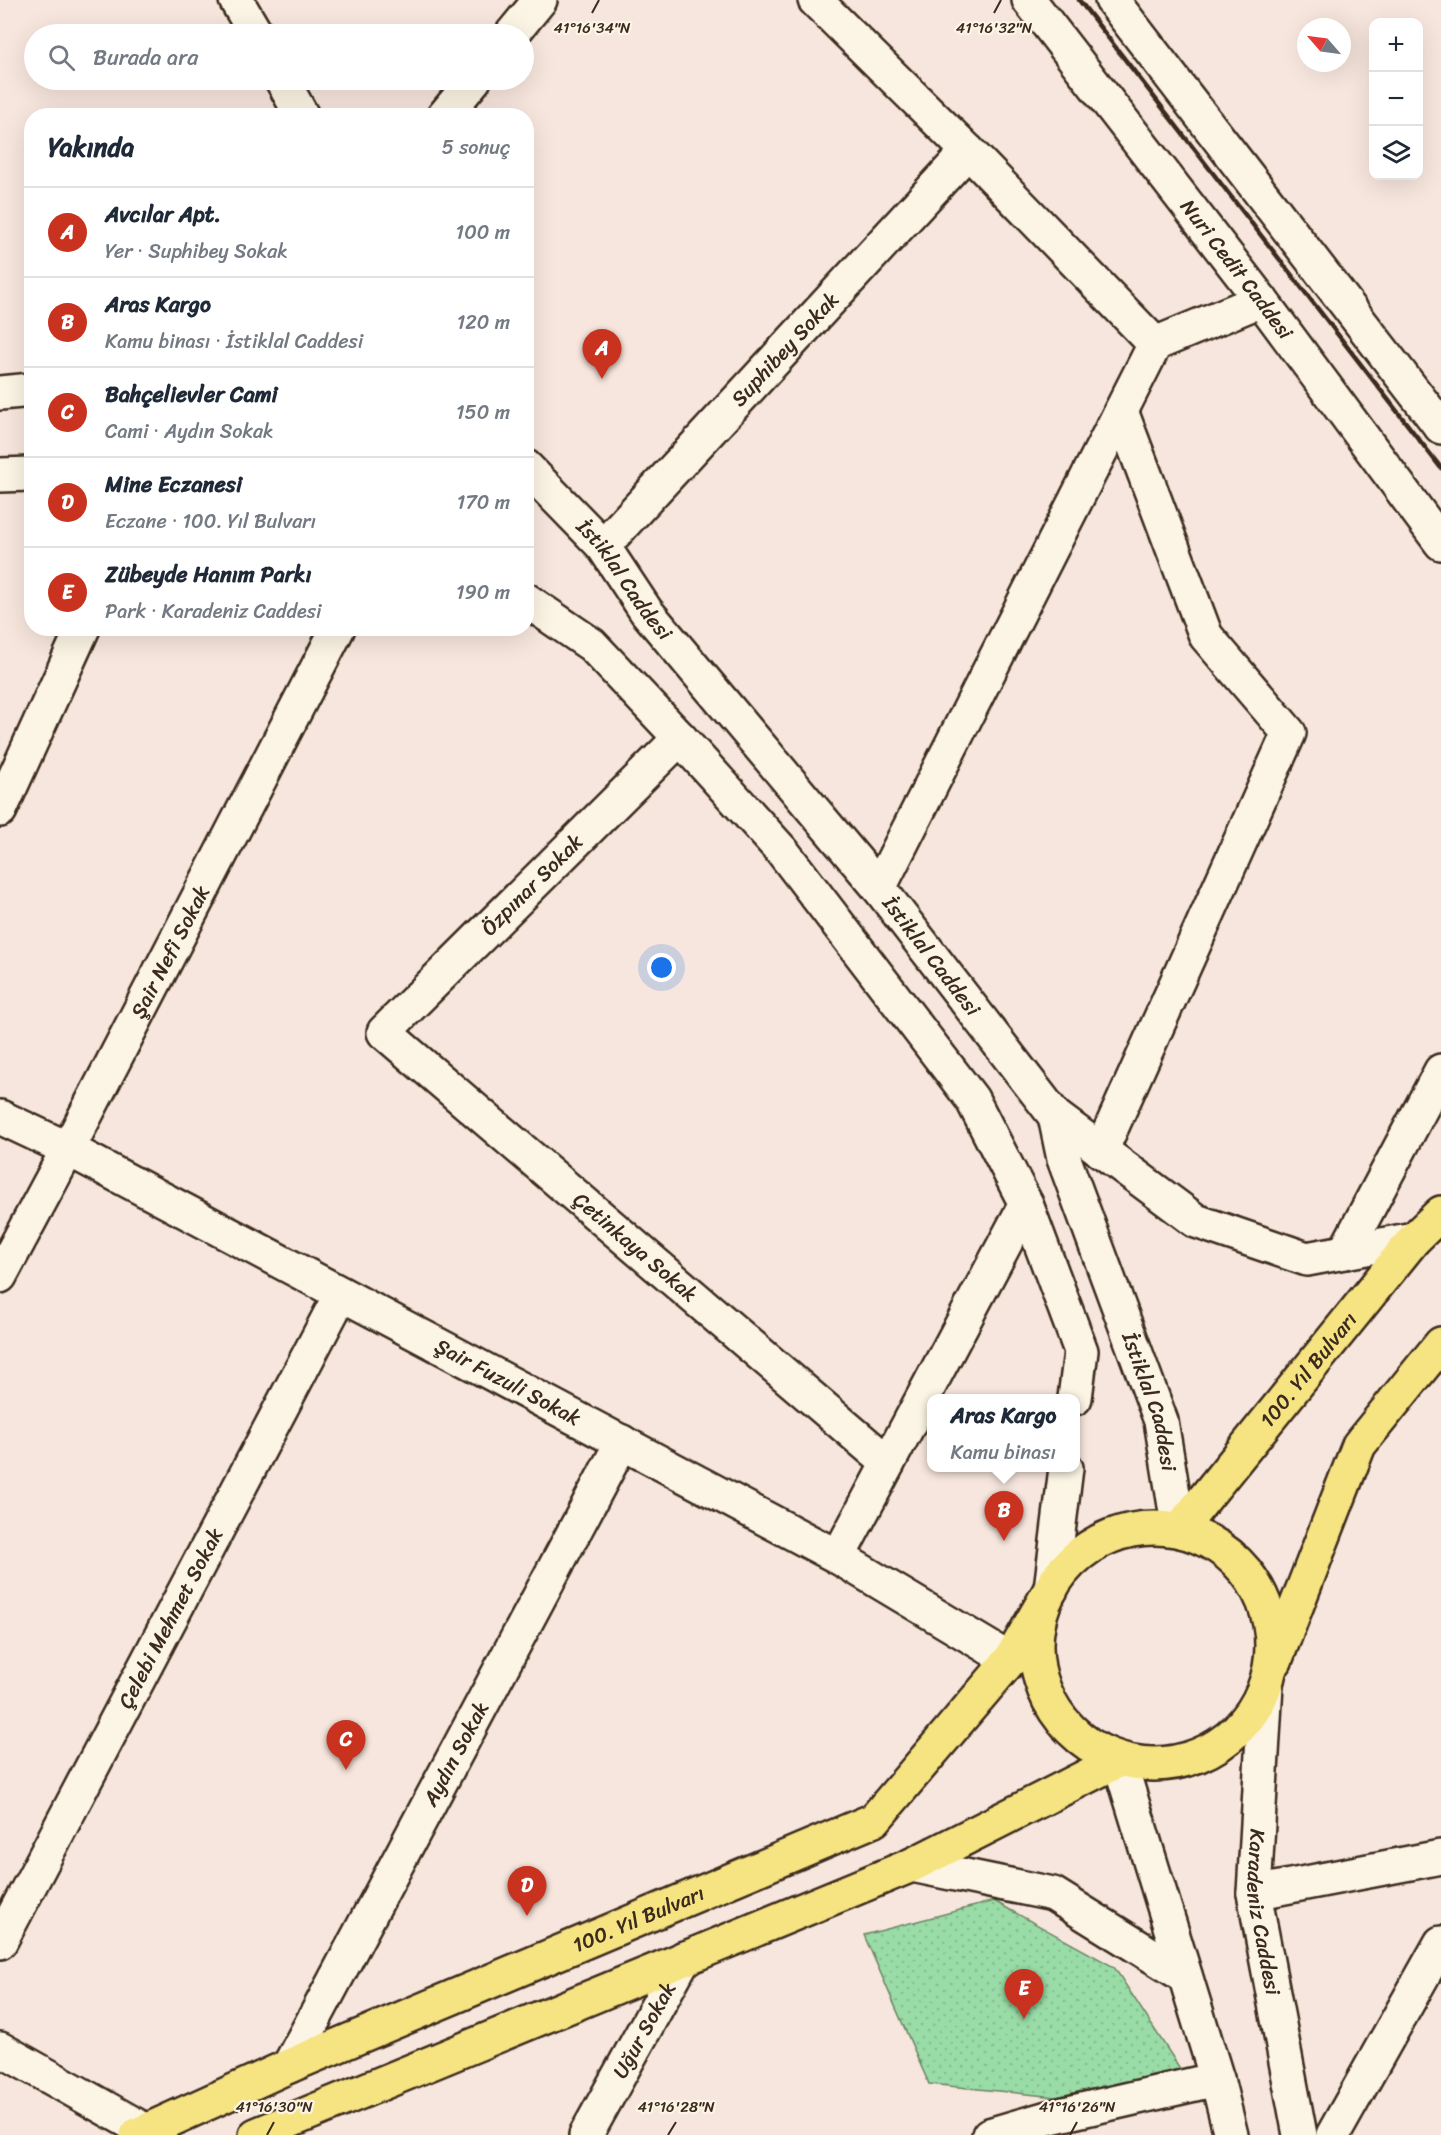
<!DOCTYPE html>
<html lang="tr">
<meta charset="utf-8">
<style>
:root{--surface:#fff;--page:#f2f2f3;--text:#1f2937;--muted:#747a83;--line:#e0e1e3;--accent:#c8321e}
body{margin:0;font-family:Sriracha,sans-serif;background:var(--page);color:var(--text)}
.controls{position:absolute;right:18px;top:18px;display:grid;overflow:hidden;border-radius:12px;box-shadow:0 6px 24px #0002}
.controls button{width:54px;height:54px;display:grid;place-items:center;padding:0;border:0;border-bottom:2px solid var(--line);background:var(--surface);color:var(--text);font:30px sans-serif}
.compass{position:absolute;left:1297px;top:18px;width:54px;height:54px;border-radius:50%;background:var(--surface);box-shadow:0 6px 24px #0002;rotate:298deg}
.you{position:absolute;left:662px;top:968px;width:21px;height:21px;margin:-15px;border:4px solid #fff;border-radius:50%;background:#1a73e8;box-shadow:0 0 0 9px #1a73e833}
.badge{display:grid;place-items:center;width:39px;height:39px;border-radius:50%;background:var(--accent);color:#fff;font-size:20px;font-weight:700}
.pin{position:absolute;translate:-50% -50px;filter:drop-shadow(0 2px 3px #0008)}
.pin::after{content:'';position:absolute;top:32px;width:21px;height:18px;background:inherit;clip-path:polygon(0 0,100% 0,50% 100%)}
.popup{position:absolute;left:927px;top:1394px;width:153px;height:78px;box-sizing:border-box;display:grid;place-content:center;border-radius:12px;background:var(--surface);filter:drop-shadow(0 2px 4px #0005);font-size:20px;white-space:nowrap;color:var(--muted)}
.popup b{font-size:22px;color:var(--text)}
.popup::after{content:'';position:absolute;left:50%;top:100%;margin-left:-12px;border:12px solid transparent;border-top-color:var(--surface)}
.list{margin:0;padding:0;list-style:none}
h2{display:flex;justify-content:space-between;align-items:center;height:78px;margin:0;padding:0 24px;font-size:26px}
h2 small{font-size:20px;font-weight:400;color:var(--muted)}
.list li{display:grid;grid-template-columns:39px 1fr auto;gap:18px;align-items:center;box-sizing:border-box;height:90px;padding:0 24px;border-top:2px solid var(--line)}
.list b{display:block;font-size:22px;white-space:nowrap}
.list p{margin:0;font-size:20px;white-space:nowrap;color:var(--muted)}
.list em{font-size:20px;font-style:normal;color:var(--muted)}
.icon{flex:none;width:33px;height:33px;fill:none;stroke:currentColor;stroke-width:2;stroke-linecap:round;stroke-linejoin:round}
.map{position:relative;flex:none;width:1441px;height:2135px;overflow:hidden}
.search{position:absolute;background:var(--surface);box-shadow:0 6px 24px #0002;left:24px;top:24px;width:510px;height:66px;display:flex;align-items:center;gap:15px;box-sizing:border-box;padding:0 21px;border-radius:33px;color:var(--muted);font-size:22px}
.panel{position:absolute;background:var(--surface);box-shadow:0 6px 24px #0002;left:24px;top:108px;width:510px;height:528px;border-radius:24px}
.map>svg:first-child{display:block}
.park{fill:url(#park-dots);stroke:#6a8362;stroke-width:1.5}
.lines{fill:none;stroke-linecap:round;stroke-linejoin:round}
.street-casing{stroke:#3b2a1e;stroke-width:38}
.secondary-casing{stroke:#3b2a1e;stroke-width:38}
.primary-casing{stroke:#3b2a1e;stroke-width:38}
.street{stroke:#fcf5e5;stroke-width:33}
.secondary{stroke:#fcf5e5;stroke-width:33}
.primary{stroke:#f6e381;stroke-width:33}
.rail{stroke:#3b2a1e;stroke-width:4.5}
.ticks{fill:none;stroke:#3b2a1e;stroke-width:2}
.labels{text-anchor:middle;stroke-width:4.5;stroke-linejoin:round;paint-order:stroke}
.street-label{font-size:21px;fill:#3b2a1e;stroke:#fcf5e5}
.ticks-label{font-size:15px;text-anchor:middle;fill:#3b2a1e;stroke:#fcf5e5;stroke-width:4.5;stroke-linejoin:round;paint-order:stroke}
</style>
<div class="map">
<svg width="1441" height="2135" viewBox="0 0 1441 2135">
<defs>
<pattern id="park-dots" width="8" height="8" patternUnits="userSpaceOnUse" patternTransform="scale(1.5)"><rect width="8" height="8" fill="#99dca7"/><path d="M2 2h.1M6 6h.1" fill="none" stroke="#85bd8f" stroke-width="1.8" stroke-linecap="round"/></pattern>
</defs>
<rect width="100%" height="100%" fill="#f7e6dd"/>
<filter id="ink" filterUnits="userSpaceOnUse"><feTurbulence type="fractalNoise" baseFrequency=".0167" numOctaves="2"/><feDisplacementMap in="SourceGraphic" scale="12" xChannelSelector="R" yChannelSelector="G"/><feConvolveMatrix kernelMatrix="1 2 1 2 8 2 1 2 1" color-interpolation-filters="sRGB"/></filter>
<g filter="url(#ink)">
<path class="park" d="M 994,1901 L 1114,1967 L 1181,2070 L 1056,2097 L 929,2084 L 864,1935 Z"/>
<g class="lines">
<defs>
<g id="street">
<path d="M 236,0 L 256,34"/>
<path d="M 815,0 L 968,151 L 1155,344"/>
<path d="M 1112,0 L 1441,427"/>
<path d="M 512,34 L 540,0"/>
<path d="M 282,80 L 302,116"/>
<path d="M 444,116 L 474,80"/>
<path id="s1" d="M 603,546 L 968,151"/>
<path id="s2" d="M 680,738 L 384,1032 L 888,1463"/>
<path d="M 0,810 L 83,628"/>
<path d="M 879,888 L 1155,344 L 1261,300"/>
<path d="M 1055,1116 L 1196,1221 L 1307,1259 L 1414,1239"/>
<path id="s3" d="M 0,1117 L 68,1149 L 838,1557 L 1010,1660"/>
<path d="M 1101,1151 L 1289,733 L 1206,636 L 1121,411"/>
<path d="M 1345,1252 L 1441,1071"/>
<path id="s4" d="M 0,1276 L 68,1149 L 338,628"/>
<path d="M 838,1557 L 1026,1204"/>
<path d="M 1254,1893 L 1441,1857"/>
<path id="s5" d="M 0,1942 L 341,1294"/>
<path d="M 0,2049 L 146,2131"/>
<path id="s6" d="M 289,2066 L 622,1442"/>
<path id="s7" d="M 586,2135 L 684,1958"/>
<path d="M 989,2135 L 1051,2117 L 1217,2079"/>
<path d="M 1333,2135 L 1441,1943"/>
</g>
<g id="secondary">
<path id="s8" d="M 1029,0 L 1261,300 L 1441,543"/>
<path d="M 0,393 L 32,390"/>
<path id="s9" d="M 526,467 L 603,546 L 646,611 L 879,888 L 1055,1116 L 1064,1159 L 1161,1421 L 1179,1530"/>
<path d="M 0,475 L 32,474"/>
<path d="M 526,600 L 592,645 L 680,738 L 783,852 L 972,1099 L 1026,1204 L 1081,1351 L 1075,1398"/>
<path d="M 1051,1589 L 1066,1468"/>
<path id="s10" d="M 1266,1685 L 1254,1893 L 1300,2135"/>
<path d="M 1119,1760 L 1217,2079 L 1231,2135"/>
<path d="M 912,1865 L 1053,1894 L 1185,1976"/>
</g>
<g id="primary">
<circle cx="1154" cy="1646" r="118"/>
<path id="s11" d="M 1179,1530 L 1414,1239 L 1441,1213"/>
<path d="M 1275,1661 L 1359,1445 L 1441,1344"/>
<path id="s12" d="M 137,2135 L 289,2066 L 874,1820 L 1010,1660 L 1051,1589"/>
<path d="M 256,2135 L 912,1865 L 1119,1760"/>
</g>
</defs>
<use href="#street" class="street-casing"/>
<use href="#secondary" class="secondary-casing"/>
<use href="#primary" class="primary-casing"/>
<use href="#street" class="street"/>
<use href="#secondary" class="secondary"/>
<use href="#primary" class="primary"/>
<path class="rail" d="M 1079,0 L 1441,468"/>
</g>
</g>
<path class="ticks" d="M 592,13 L 599,0M 994,13 L 1001,0M 267,2135 L 274,2122M 668,2135 L 676,2122M 1070,2135 L 1077,2122"/>
<g class="labels">
<g class="street-label">
<text dy="7" stroke="none"><textPath href="#s8" startOffset="340">Nuri Cedit Caddesi</textPath></text>
<text dy="7" stroke="none"><textPath href="#s1" startOffset="268">Suphibey Sokak</textPath></text>
<text dy="7" stroke="none"><textPath href="#s9" startOffset="150">İstiklal Caddesi</textPath></text>
<text transform="translate(532 885) rotate(-45)" y="7">Özpınar Sokak</text>
<text dy="7" stroke="none"><textPath href="#s4" startOffset="366">Şair Nefi Sokak</textPath></text>
<text dy="7" stroke="none"><textPath href="#s9" startOffset="636">İstiklal Caddesi</textPath></text>
<text dy="7" stroke="none"><textPath href="#s2" startOffset="748">Çetinkaya Sokak</textPath></text>
<text dy="7" stroke="none"><textPath href="#s11" startOffset="206">100. Yıl Bulvarı</textPath></text>
<text dy="7" stroke="none"><textPath href="#s3" startOffset="573">Şair Fuzuli Sokak</textPath></text>
<text dy="7" stroke="none"><textPath href="#s9" startOffset="1140">İstiklal Caddesi</textPath></text>
<text dy="7" stroke="none"><textPath href="#s5" startOffset="366">Çelebi Mehmet Sokak</textPath></text>
<text dy="7" stroke="none"><textPath href="#s6" startOffset="354">Aydın Sokak</textPath></text>
<text dy="7" stroke="none"><textPath href="#s10" startOffset="228">Karadeniz Caddesi</textPath></text>
<text dy="7" stroke="none"><textPath href="#s12" startOffset="546">100. Yıl Bulvarı</textPath></text>
<text dy="7" stroke="none"><textPath href="#s7" startOffset="120">Uğur Sokak</textPath></text>
</g>
</g>
<g class="ticks-label">
<text x="592" y="33">41°16'34"N</text>
<text x="994" y="33">41°16'32"N</text>
<text x="274" y="2112">41°16'30"N</text>
<text x="676" y="2112">41°16'28"N</text>
<text x="1077" y="2112">41°16'26"N</text>
</g>
</svg>
<div class="controls">
<button>+</button>
<button>−</button>
<button><svg class="icon" aria-label="layers" viewBox="0 0 24 24"><path d="M12 4l9 5-9 5-9-5zM3 14l9 5 9-5"/></svg></button>
</div>
<svg class="compass" viewBox="-18 -18 36 36"><path d="M0-13l5 13h-10z" fill="#e53935"/><path d="M0 13l5-13h-10z" fill="#747a83"/></svg>
<div class="you"></div>
<div class="pin badge" style="left:602px;top:379px">A</div>
<div class="pin badge" style="left:1004px;top:1541px">B</div>
<div class="popup"><b>Aras Kargo</b>Kamu binası</div>
<div class="pin badge" style="left:346px;top:1770px">C</div>
<div class="pin badge" style="left:527px;top:1916px">D</div>
<div class="pin badge" style="left:1024px;top:2019px">E</div>
<div class="search"><svg class="icon" aria-label="search" viewBox="0 0 24 24"><circle cx="10" cy="10" r="6"/><path d="M15 15l6 6"/></svg>Burada ara</div>
<section class="panel">
<h2>Yakında<small>5 sonuç</small></h2>
<ul class="list">
<li><span class="badge">A</span><div><b>Avcılar Apt.</b><p>Yer · Suphibey Sokak</p></div><em>100 m</em></li>
<li><span class="badge">B</span><div><b>Aras Kargo</b><p>Kamu binası · İstiklal Caddesi</p></div><em>120 m</em></li>
<li><span class="badge">C</span><div><b>Bahçelievler Cami</b><p>Cami · Aydın Sokak</p></div><em>150 m</em></li>
<li><span class="badge">D</span><div><b>Mine Eczanesi</b><p>Eczane · 100. Yıl Bulvarı</p></div><em>170 m</em></li>
<li><span class="badge">E</span><div><b>Zübeyde Hanım Parkı</b><p>Park · Karadeniz Caddesi</p></div><em>190 m</em></li>
</ul>
</section>
</div>
